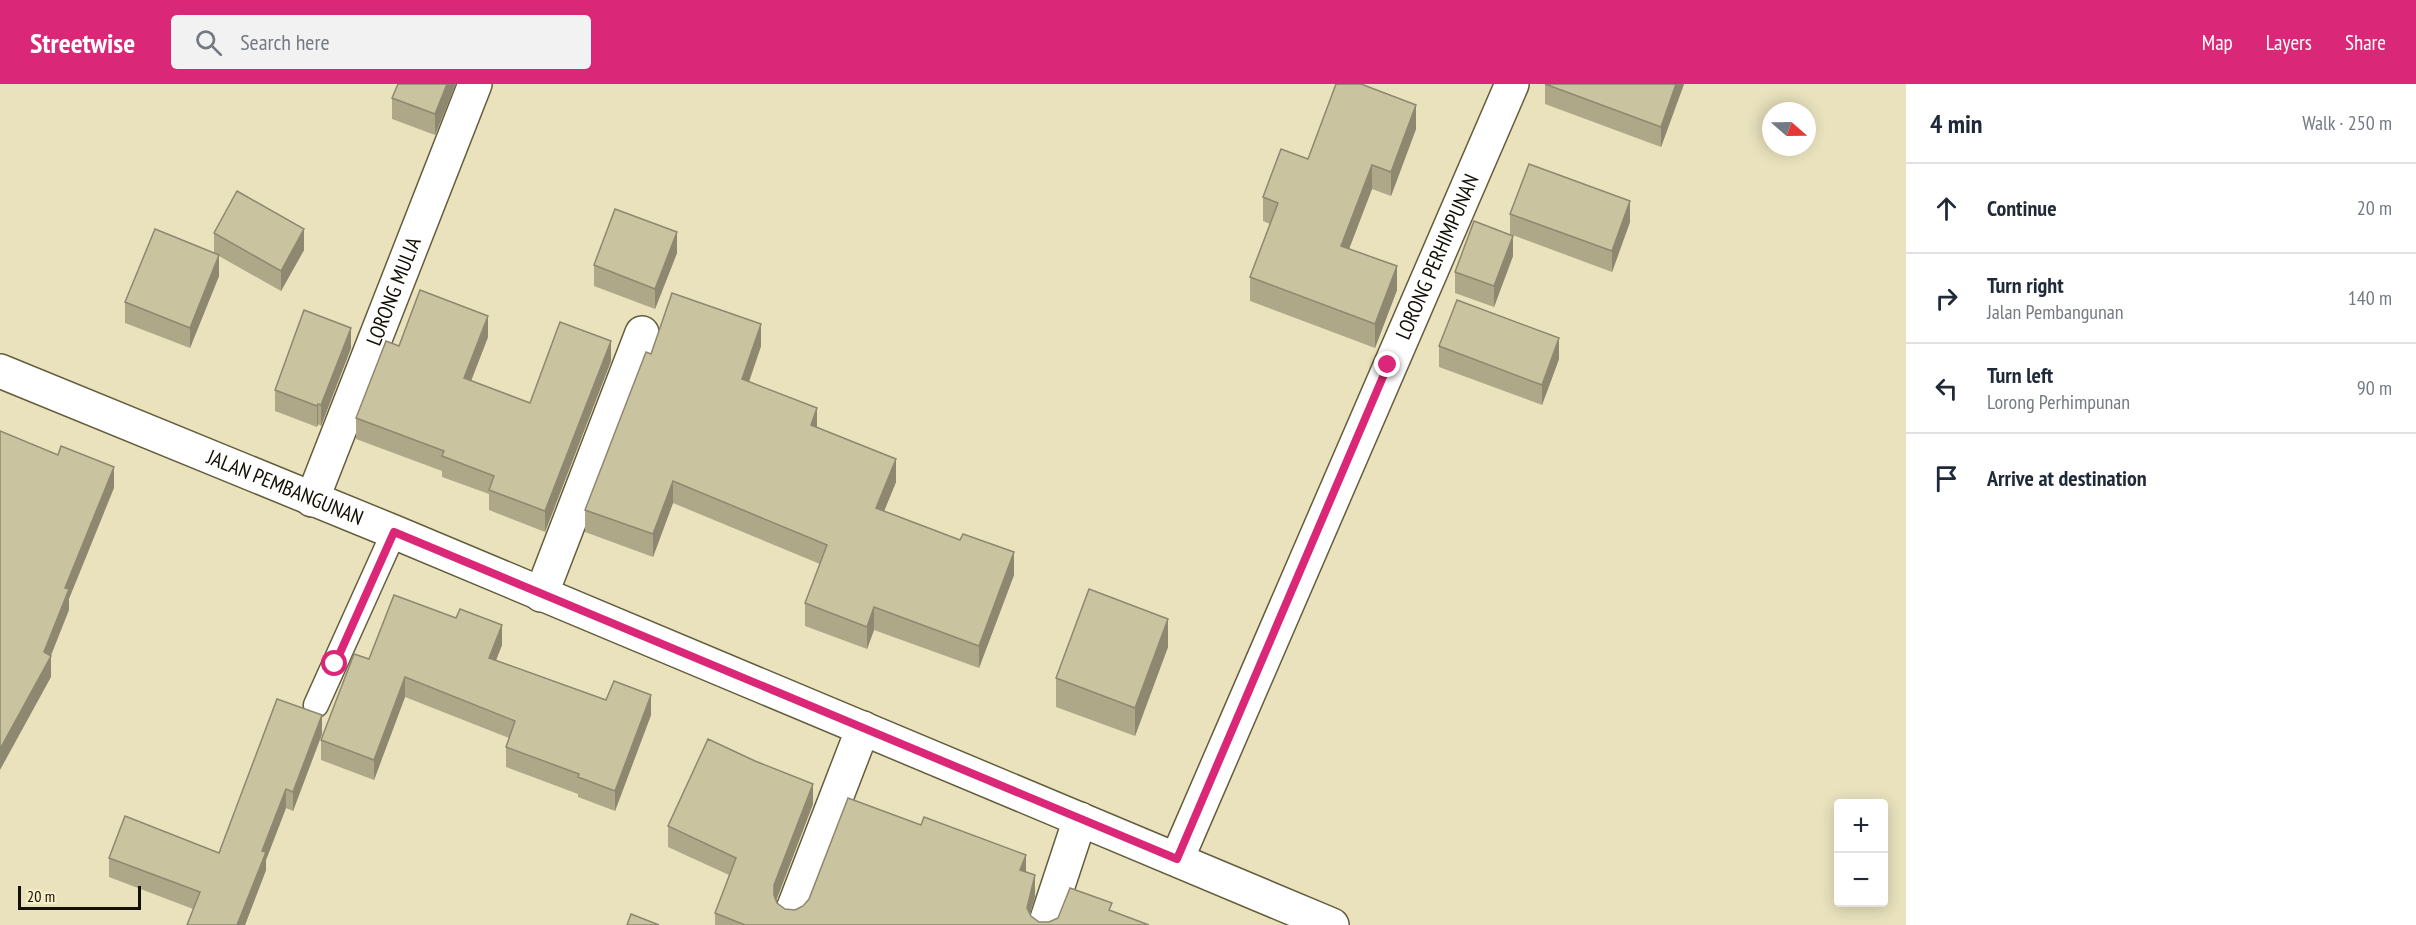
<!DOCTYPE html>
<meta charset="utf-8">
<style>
:root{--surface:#fff;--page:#f2f2f3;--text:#1f2937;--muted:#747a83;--line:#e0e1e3;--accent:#db2777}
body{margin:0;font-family:"PT Sans Narrow",sans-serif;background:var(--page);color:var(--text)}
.controls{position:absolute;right:18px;bottom:18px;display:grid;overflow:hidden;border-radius:6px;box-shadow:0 3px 15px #0003}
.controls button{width:54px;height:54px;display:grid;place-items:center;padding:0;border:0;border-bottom:2px solid var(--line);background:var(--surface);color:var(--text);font:30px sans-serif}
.compass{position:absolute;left:1762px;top:18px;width:54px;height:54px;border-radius:50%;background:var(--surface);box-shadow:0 3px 15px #0003;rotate:110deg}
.scale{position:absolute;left:18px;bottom:15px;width:123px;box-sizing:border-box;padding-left:6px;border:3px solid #121004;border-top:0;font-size:16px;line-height:21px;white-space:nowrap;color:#121004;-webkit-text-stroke:4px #f7efca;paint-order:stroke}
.stop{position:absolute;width:18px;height:18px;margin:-14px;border:4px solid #db2777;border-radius:50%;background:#fff}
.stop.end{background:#db2777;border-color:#fff;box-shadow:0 2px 6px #0008}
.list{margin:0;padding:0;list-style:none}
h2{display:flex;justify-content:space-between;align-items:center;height:78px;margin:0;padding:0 24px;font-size:26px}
h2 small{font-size:20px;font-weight:400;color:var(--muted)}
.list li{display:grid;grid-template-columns:39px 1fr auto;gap:18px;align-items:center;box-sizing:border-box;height:90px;padding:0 24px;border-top:2px solid var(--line)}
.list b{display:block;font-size:22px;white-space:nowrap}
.list p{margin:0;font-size:20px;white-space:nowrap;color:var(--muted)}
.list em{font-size:20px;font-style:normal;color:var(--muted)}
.icon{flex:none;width:33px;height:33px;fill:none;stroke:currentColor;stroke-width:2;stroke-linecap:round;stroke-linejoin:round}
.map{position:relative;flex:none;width:1906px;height:841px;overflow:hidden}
header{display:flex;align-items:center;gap:36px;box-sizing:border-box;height:84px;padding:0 30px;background:var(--accent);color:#fff}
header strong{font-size:28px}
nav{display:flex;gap:33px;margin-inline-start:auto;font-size:21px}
.search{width:420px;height:54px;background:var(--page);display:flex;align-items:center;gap:15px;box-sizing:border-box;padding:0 21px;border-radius:6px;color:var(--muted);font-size:22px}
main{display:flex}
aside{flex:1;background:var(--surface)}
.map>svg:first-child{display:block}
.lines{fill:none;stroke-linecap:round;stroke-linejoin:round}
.lane-casing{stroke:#645d3d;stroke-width:27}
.street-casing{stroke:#645d3d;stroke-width:36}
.lane{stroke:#fff;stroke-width:24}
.street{stroke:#fff;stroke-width:33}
.wall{fill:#aea889}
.shaded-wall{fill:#8d886f}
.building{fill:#cac39f;stroke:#8d886f;stroke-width:1.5}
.route{stroke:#db2777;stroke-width:8}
.labels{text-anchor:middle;stroke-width:4.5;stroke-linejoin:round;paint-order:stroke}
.street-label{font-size:21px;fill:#121004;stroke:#f7efca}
</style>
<header>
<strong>Streetwise</strong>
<div class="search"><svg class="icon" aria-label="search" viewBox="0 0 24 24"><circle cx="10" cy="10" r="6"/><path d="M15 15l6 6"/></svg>Search here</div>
<nav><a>Map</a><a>Layers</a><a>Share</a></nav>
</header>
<main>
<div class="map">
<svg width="1906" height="841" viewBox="0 0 1906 841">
<rect width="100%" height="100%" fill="#e9e2bd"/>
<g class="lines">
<defs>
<path id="lane" d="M 316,621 L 394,448"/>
<g id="street">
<path id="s1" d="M 0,287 L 394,448 L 1332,841"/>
<path id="s2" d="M 312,416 L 475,0"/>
<path d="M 541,511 L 642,249"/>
<path id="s3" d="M 1177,775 L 1512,0"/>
<path d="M 792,828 L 863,644"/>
<path d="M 1045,841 L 1080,735"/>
</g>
</defs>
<use href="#lane" class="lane-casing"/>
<use href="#street" class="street-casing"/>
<use href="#lane" class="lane"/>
<use href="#street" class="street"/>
</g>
<g class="wall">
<path d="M 398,0 L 456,0 L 435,51 L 392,35 L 392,14 Z"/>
<path d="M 1545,0 L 1684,0 L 1661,63 L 1545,20 Z"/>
<path d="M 1416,45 L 1391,112 L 1372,105 L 1349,165 L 1397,206 L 1375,264 L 1250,217 L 1250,193 L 1270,140 L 1263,137 L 1263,113 L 1308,75 Z"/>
<path d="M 1510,130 L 1630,138 L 1612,188 L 1510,150 Z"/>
<path d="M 214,149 L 304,166 L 281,207 L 219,172 L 219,192 L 190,264 L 125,239 L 125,218 L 214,169 Z"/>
<path d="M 677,169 L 655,225 L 594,202 L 594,181 Z"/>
<path d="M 1513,172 L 1494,223 L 1455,209 L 1455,188 Z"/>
<path d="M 488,253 L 471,297 L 530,319 L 611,277 L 545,448 L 489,426 L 489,410 L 442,393 L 442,387 L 356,355 L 356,334 L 399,262 Z"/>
<path d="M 761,262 L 749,298 L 896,398 L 884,427 L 1014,491 L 979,584 L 874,546 L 867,565 L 805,542 L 805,519 L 820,480 L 673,419 L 653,473 L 585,448 L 585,426 L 651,270 Z"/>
<path d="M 1439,262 L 1559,275 L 1542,321 L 1439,283 Z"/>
<path d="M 351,264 L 321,342 L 318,340 L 317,343 L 275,327 L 275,306 Z"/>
<path d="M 502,561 L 496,576 L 606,616 L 651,631 L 615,727 L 578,713 L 578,710 L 506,683 L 506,663 L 509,654 L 405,613 L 374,696 L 321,676 L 321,656 L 369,575 Z"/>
<path d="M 1168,563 L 1135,652 L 1056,623 L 1056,594 Z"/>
<path d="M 322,650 L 293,727 L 286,724 L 266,776 L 266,786 L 245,841 L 187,841 L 193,825 L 109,793 L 109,774 L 219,769 Z"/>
<path d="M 755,677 L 813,720 L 776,817 L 777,819 L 785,825 L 795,826 L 1026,788 L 1035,812 L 1030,831 L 1039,838 L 1049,838 L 1112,827 L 1149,841 L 715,841 L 715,829 L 729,791 L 668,763 L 668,742 Z"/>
</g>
<g class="shaded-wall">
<path d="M 447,0 L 456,0 L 435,51 L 435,30 Z"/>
<path d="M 1676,0 L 1684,0 L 1661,63 L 1661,43 Z"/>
<path d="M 1416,21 L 1416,45 L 1391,112 L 1391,88 Z"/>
<path d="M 1372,81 L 1372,105 L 1341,186 L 1341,162 Z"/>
<path d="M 1630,117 L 1630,138 L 1612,188 L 1612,167 Z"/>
<path d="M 304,145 L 304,166 L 281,207 L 281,187 Z"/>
<path d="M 677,148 L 677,169 L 655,225 L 655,205 Z"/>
<path d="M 1513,152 L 1513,172 L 1494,223 L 1494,202 Z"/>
<path d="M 219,171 L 219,192 L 190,264 L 190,244 Z"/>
<path d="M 1397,182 L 1397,206 L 1375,264 L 1375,240 Z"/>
<path d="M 488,232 L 488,253 L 464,315 L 464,294 Z"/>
<path d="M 761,240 L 761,262 L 742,318 L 742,295 Z"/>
<path d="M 351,244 L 351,264 L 321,342 L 321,321 Z"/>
<path d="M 1559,254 L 1559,275 L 1542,321 L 1542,301 Z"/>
<path d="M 611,257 L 611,277 L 545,448 L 545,427 Z"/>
<path d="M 318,320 L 318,340 L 317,343 L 317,322 Z"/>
<path d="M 817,324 L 817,347 L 811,341 Z"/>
<path d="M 896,375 L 896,398 L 876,447 L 876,424 Z"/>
<path d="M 114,383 L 114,404 L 69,515 L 69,526 L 50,574 L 51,572 L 51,593 L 0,686 L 0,665 L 44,568 L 65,504 Z"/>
<path d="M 673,397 L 673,419 L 653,473 L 653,450 Z"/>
<path d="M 1014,468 L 1014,491 L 979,584 L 979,562 Z"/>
<path d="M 874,523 L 874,546 L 867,565 L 867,543 Z"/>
<path d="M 1168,535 L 1168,563 L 1135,652 L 1135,624 Z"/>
<path d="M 502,541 L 502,561 L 489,594 L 489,574 Z"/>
<path d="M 405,593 L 405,613 L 374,696 L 374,676 Z"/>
<path d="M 651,611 L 651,631 L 615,727 L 615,707 Z"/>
<path d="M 322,631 L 322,650 L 293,727 L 293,708 Z"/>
<path d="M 813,700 L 813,720 L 774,822 L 774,801 Z"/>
<path d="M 286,705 L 286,724 L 266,776 L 266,786 L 245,841 L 237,841 L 262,767 Z"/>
<path d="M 1026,771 L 1026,792 L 1020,786 Z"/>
<path d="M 1035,791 L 1035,812 L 1027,841 L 1027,824 Z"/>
</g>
<g class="building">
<path d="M 398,0 L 447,0 L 435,30 L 392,14 Z"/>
<path d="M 1336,0 L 1361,0 L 1416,21 L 1391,88 L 1372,81 L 1341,162 L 1397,182 L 1375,240 L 1250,193 L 1278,119 L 1263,113 L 1281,65 L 1308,75 Z"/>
<path d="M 1545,0 L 1676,0 L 1661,43 Z"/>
<path d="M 1529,80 L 1630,117 L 1612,167 L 1510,130 Z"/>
<path d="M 237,107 L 304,145 L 281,187 L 214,149 Z"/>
<path d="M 615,125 L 677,148 L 655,205 L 594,181 Z"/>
<path d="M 1474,137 L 1513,152 L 1494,202 L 1455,188 Z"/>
<path d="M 155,145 L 219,171 L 190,244 L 125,218 Z"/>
<path d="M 420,206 L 488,232 L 464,294 L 530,319 L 560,238 L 611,257 L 545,427 L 489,406 L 494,392 L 442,372 L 444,367 L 356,334 L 386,257 L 399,262 Z"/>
<path d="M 672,209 L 761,240 L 742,295 L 817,324 L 811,341 L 896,375 L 876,424 L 960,456 L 963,450 L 1014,468 L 979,562 L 874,523 L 867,543 L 805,519 L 827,461 L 673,397 L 653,450 L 585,426 L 646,268 L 651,270 Z"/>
<path d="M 1457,216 L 1559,254 L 1542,301 L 1439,262 Z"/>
<path d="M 304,226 L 351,244 L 321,321 L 318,320 L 317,322 L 275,306 Z"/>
<path d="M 0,347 L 58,371 L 61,362 L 114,383 L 65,504 L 69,505 L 44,568 L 51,572 L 0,665 Z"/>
<path d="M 1089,505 L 1168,535 L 1135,624 L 1056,594 Z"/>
<path d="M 394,511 L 456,534 L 460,525 L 502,541 L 489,574 L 606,616 L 614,597 L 651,611 L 615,707 L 578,693 L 579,690 L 506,663 L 515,637 L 405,593 L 374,676 L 321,656 L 354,570 L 369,575 Z"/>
<path d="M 277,615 L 322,631 L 293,708 L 286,705 L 262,767 L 266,768 L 237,841 L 187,841 L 200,808 L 109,774 L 125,732 L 219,769 Z"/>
<path d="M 708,655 L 755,677 L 813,700 L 774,801 L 774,811 L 777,819 L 785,825 L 795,826 L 803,822 L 809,815 L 848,714 L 921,741 L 924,733 L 1026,771 L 1020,786 L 1035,791 L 1027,824 L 1031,832 L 1039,838 L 1049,838 L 1058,834 L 1070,804 L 1112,819 L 1109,826 L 1149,841 L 745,841 L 715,829 L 736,774 L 668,742 Z"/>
<path d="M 631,830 L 659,841 L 627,841 Z"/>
</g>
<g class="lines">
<path class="route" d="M 335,580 L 394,448 L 1177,775 L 1388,281"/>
</g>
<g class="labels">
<g class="street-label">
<text dy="7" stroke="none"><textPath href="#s3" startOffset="656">LORONG PERHIMPUNAN</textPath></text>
<text dy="7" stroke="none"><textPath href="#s2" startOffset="224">LORONG MULIA</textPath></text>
<text dy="7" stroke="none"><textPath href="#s1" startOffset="308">JALAN PEMBANGUNAN</textPath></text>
</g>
</g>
</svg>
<div class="controls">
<button>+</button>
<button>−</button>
</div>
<svg class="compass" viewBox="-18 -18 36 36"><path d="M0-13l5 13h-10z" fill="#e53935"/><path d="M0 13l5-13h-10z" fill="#747a83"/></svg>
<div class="scale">20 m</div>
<div class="stop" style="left:335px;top:580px"></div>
<div class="stop end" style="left:1388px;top:281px"></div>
</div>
<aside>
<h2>4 min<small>Walk · 250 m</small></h2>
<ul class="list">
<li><svg class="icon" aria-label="ahead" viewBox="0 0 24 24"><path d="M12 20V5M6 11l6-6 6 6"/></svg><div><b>Continue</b></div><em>20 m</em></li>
<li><svg class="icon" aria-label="right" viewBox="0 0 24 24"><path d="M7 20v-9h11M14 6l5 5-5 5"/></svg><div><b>Turn right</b><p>Jalan Pembangunan</p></div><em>140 m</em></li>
<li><svg class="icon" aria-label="left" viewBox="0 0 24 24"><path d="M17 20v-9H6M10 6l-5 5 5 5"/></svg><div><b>Turn left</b><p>Lorong Perhimpunan</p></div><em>90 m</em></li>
<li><svg class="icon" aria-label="arrive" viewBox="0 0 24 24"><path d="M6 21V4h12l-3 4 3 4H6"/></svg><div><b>Arrive at destination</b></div></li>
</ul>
</aside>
</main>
